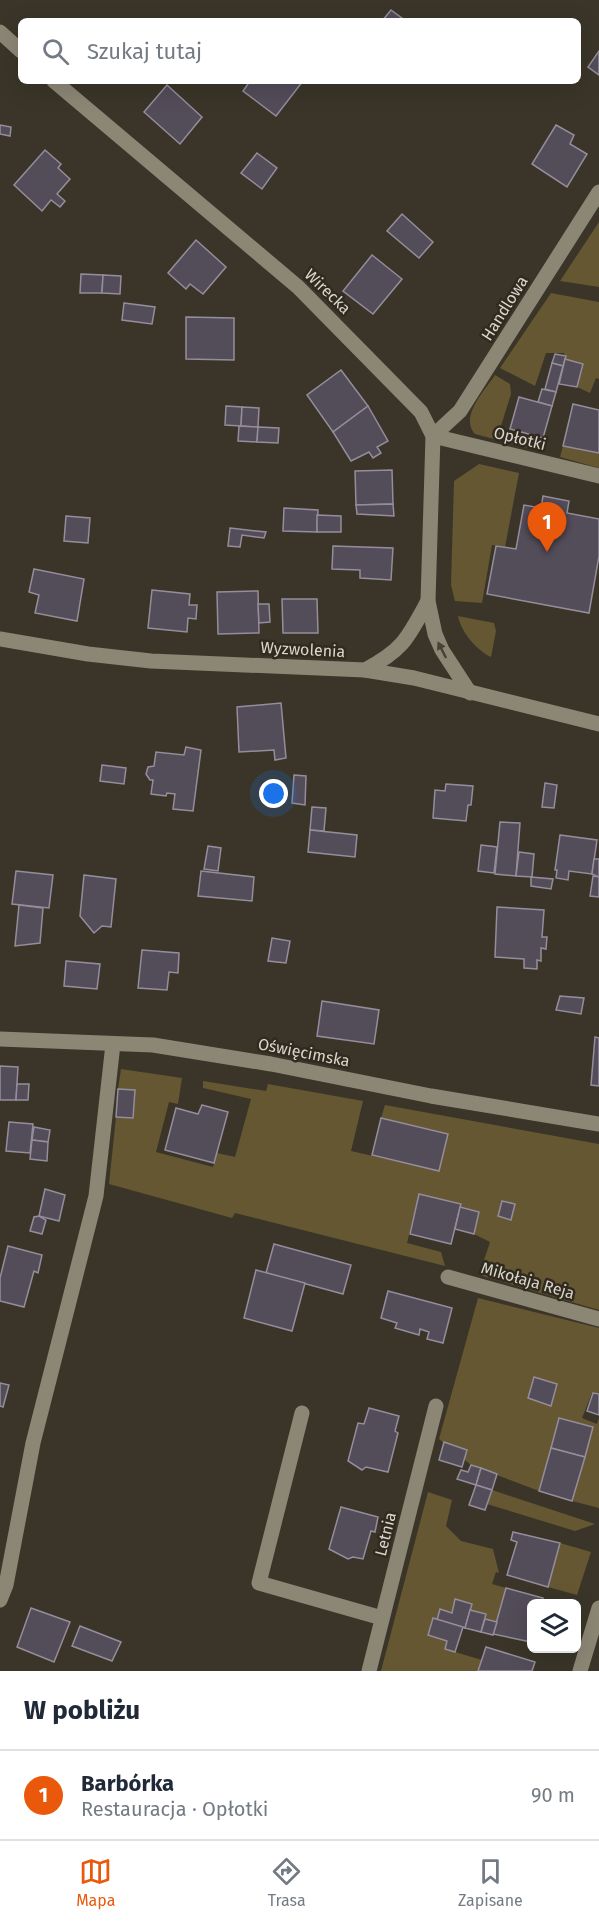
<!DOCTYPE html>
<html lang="pl">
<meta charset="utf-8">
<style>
:root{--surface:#fff;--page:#f6f6f7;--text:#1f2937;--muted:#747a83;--line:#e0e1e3;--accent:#ea580c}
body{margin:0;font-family:"Fira Sans",sans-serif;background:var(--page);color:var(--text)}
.controls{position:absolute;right:18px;bottom:18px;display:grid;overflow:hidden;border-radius:9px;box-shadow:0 6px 24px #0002}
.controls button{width:54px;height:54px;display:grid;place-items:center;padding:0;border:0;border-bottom:2px solid var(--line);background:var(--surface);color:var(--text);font:30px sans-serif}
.you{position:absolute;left:274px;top:794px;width:21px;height:21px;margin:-15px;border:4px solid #fff;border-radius:50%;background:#1a73e8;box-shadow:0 0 0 9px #1a73e833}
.badge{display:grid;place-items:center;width:39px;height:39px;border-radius:50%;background:var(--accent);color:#fff;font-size:20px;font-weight:700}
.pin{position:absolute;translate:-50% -50px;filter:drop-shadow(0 2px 3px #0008)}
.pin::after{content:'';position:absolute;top:32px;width:21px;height:18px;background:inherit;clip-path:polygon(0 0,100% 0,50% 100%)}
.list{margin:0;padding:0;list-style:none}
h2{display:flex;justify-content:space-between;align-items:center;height:78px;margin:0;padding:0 24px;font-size:26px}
h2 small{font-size:20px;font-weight:400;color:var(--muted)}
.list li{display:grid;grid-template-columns:39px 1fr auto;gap:18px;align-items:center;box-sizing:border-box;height:90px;padding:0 24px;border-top:2px solid var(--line)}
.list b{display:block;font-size:22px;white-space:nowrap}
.list p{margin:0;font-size:20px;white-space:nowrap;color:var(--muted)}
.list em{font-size:20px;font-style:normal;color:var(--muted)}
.icon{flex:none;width:33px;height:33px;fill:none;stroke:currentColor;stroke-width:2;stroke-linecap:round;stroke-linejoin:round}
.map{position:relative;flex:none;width:599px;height:1671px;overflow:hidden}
.search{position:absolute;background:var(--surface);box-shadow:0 6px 24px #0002;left:18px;right:18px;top:18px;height:66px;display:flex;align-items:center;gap:15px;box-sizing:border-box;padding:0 21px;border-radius:9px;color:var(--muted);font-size:22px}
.sheet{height:168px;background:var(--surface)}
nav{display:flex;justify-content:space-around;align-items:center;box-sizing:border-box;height:84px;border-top:2px solid var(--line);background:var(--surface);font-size:16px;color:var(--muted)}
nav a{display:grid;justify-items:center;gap:3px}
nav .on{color:var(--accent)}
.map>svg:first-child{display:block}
.green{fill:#645731;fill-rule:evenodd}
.building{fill:#534c59;stroke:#958d9b;stroke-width:1.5}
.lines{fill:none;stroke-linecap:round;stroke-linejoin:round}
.minor{stroke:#8c8675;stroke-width:15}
.oneway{fill:#474234}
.labels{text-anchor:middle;stroke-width:5;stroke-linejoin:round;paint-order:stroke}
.street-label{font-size:16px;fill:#d9d6ce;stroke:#302b1e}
</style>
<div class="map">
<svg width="599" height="1671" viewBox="0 0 599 1671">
<rect width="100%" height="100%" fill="#3a3528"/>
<g class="green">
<path d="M 599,222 L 599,287 L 560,281 Z"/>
<path d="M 551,293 L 599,302 L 599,379 L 596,378 L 590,393 L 577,387 L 583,364 L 565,359 L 564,353 L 546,353 L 535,386 L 500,368 Z"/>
<path d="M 495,375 L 510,384 L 511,394 L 500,429 L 534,440 L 532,449 L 475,434 C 459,417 485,390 495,375 Z"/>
<path d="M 563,446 L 599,453 L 599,468 L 560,457 Z"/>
<path d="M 479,464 L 519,473 L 505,547 L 492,545 L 482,603 L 455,601 L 451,585 L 454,481 Z"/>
<path d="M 458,616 L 494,623 L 496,631 L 491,657 C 477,651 461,632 458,616 Z"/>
<path d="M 121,1069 L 182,1078 L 178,1104 L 169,1102 L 156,1152 L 213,1167 L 217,1153 L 235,1157 L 251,1099 L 203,1088 L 203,1081 L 266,1091 L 268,1084 L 363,1101 L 351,1151 L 439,1171 L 448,1134 L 381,1118 L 385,1105 L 599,1144 L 599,1310 L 479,1275 L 490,1242 L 474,1234 L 479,1212 L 419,1194 L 407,1243 L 441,1252 L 445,1266 L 235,1213 L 232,1218 L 109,1184 L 116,1117 L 133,1118 L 135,1091 L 118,1089 Z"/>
<path d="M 478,1298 L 599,1328 L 599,1394 L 592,1393 L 582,1418 L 597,1424 L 599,1418 L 599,1508 L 572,1501 L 592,1427 L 559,1418 L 539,1491 L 471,1465 L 439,1439 ZM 534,1377 L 557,1384 L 551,1406 L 528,1398 Z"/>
<path d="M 492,1490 L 595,1524 L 575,1531 L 487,1504 Z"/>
<path d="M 428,1492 L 452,1500 L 446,1526 L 461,1541 L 493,1549 L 499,1573 L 496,1572 L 492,1584 L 506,1588 L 497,1622 L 485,1619 L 486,1614 L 470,1610 L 471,1604 L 456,1599 L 452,1613 L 440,1609 L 437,1620 L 432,1619 L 428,1635 L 447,1641 L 445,1649 L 482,1660 L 478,1671 L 381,1671 Z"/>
<path d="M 560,1543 L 591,1552 L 577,1595 L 548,1587 Z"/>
</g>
<g class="building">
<path d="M 391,10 L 406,21 L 382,21 Z"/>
<path d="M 599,51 L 599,75 L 588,67 Z"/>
<path d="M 250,81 L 303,81 L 276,116 L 243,91 Z"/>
<path d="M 167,85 L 202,117 L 180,144 L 144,112 Z"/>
<path d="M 0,125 L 11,127 L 10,136 L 0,134 Z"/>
<path d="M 556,125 L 574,135 L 570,144 L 587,154 L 567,187 L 532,164 Z"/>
<path d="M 45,150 L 61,164 L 58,168 L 70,179 L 57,194 L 65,201 L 60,207 L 51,200 L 42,211 L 14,185 Z"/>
<path d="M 257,153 L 277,168 L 262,189 L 241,173 Z"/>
<path d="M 402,214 L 433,242 L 419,258 L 387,231 Z"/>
<path d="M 196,240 L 226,267 L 203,294 L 190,284 L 186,289 L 168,273 Z"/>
<path d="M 372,255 L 402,279 L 373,314 L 343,291 Z"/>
<path d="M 81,274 L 103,275 L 102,293 L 80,293 Z"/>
<path d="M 103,275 L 121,276 L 120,294 L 102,293 Z"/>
<path d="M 124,303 L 155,307 L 152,324 L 122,320 Z"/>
<path d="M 186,317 L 234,318 L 234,360 L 186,359 Z"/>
<path d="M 555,354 L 566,356 L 563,366 L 552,363 Z"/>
<path d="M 565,359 L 583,364 L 577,387 L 559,384 Z"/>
<path d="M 552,363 L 563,366 L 556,392 L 545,389 Z"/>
<path d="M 341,370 L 368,406 L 333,432 L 307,395 Z"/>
<path d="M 542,389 L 556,392 L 552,406 L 538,402 Z"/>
<path d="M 519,397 L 552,406 L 543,438 L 510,429 Z"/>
<path d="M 573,404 L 599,410 L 599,453 L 563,446 Z"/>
<path d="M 226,406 L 242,407 L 241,426 L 225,425 Z"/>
<path d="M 368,406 L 388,441 L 377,447 L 381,453 L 373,458 L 369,452 L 351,461 L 333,432 Z"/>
<path d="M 242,407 L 259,408 L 258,427 L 241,426 Z"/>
<path d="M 239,426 L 258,427 L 257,442 L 238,441 Z"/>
<path d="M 258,427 L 279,428 L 278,443 L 257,442 Z"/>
<path d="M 392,470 L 393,504 L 356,505 L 355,471 Z"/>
<path d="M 543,496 L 569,501 L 567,513 L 599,519 L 599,556 L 589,613 L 487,594 L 496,546 L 516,549 L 524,505 L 541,508 Z"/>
<path d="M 393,504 L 394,516 L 357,514 L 356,505 Z"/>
<path d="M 284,508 L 318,510 L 317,532 L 283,531 Z"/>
<path d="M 317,515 L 341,516 L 341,532 L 317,532 Z"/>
<path d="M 66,516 L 90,518 L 88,543 L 64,541 Z"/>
<path d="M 230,528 L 266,532 L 264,538 L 242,535 L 240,547 L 228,546 Z"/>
<path d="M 333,546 L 393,548 L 391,580 L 360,578 L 360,570 L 332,569 Z"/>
<path d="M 34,569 L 84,579 L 77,621 L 35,613 L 39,595 L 29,592 Z"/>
<path d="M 152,590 L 190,594 L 189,605 L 197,605 L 196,619 L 188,618 L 187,632 L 148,628 Z"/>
<path d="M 258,591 L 259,633 L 218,634 L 217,592 Z"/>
<path d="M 282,599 L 317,599 L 318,633 L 283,633 Z"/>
<path d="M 258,604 L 269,604 L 270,622 L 259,623 Z"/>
<path d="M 281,703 L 286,758 L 275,760 L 274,750 L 239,752 L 237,707 Z"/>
<path d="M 186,747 L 201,750 L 193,811 L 173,809 L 175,794 L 167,793 L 166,796 L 151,794 L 153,780 L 150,780 L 146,774 L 148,767 L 154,766 L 156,752 L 184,755 Z"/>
<path d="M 102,765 L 126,768 L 124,784 L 100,781 Z"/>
<path d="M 294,775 L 306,776 L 305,805 L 292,803 Z"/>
<path d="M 545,783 L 557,785 L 554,808 L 542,807 Z"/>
<path d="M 446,784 L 473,786 L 471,805 L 468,805 L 466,821 L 433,818 L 435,790 L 445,791 Z"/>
<path d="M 312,807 L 326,808 L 324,831 L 310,830 Z"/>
<path d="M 500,822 L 520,823 L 516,876 L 495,874 Z"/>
<path d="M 310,830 L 357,835 L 355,857 L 308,852 Z"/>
<path d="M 560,835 L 597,840 L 592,874 L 569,871 L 568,880 L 556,878 L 557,870 L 555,870 Z"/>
<path d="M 481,845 L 497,847 L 494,873 L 478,871 Z"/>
<path d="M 208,846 L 221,848 L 218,871 L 204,869 Z"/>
<path d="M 519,852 L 534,854 L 532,877 L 516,876 Z"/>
<path d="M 594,859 L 599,859 L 599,877 L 592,874 Z"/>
<path d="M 16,871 L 53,875 L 49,908 L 12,904 Z"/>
<path d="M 201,871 L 254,877 L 252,901 L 198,896 Z"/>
<path d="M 84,875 L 116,879 L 111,927 L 102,926 L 94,933 L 80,916 Z"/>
<path d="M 593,876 L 599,877 L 599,897 L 590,896 Z"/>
<path d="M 531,877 L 553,879 L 551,889 L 531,886 Z"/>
<path d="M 19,905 L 43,908 L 40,943 L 15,946 Z"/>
<path d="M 497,907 L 544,910 L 542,937 L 547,937 L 546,949 L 541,948 L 541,961 L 537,960 L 537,969 L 524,968 L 524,959 L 495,957 Z"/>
<path d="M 272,938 L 290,941 L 286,963 L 268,961 Z"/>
<path d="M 142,950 L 179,953 L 178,973 L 169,972 L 167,990 L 138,988 Z"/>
<path d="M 66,961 L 100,964 L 97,989 L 64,986 Z"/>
<path d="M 560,996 L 584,998 L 581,1014 L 556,1010 Z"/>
<path d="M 322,1001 L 379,1010 L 374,1044 L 317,1036 Z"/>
<path d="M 595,1037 L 599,1038 L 599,1086 L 591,1085 Z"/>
<path d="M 0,1066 L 18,1067 L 16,1100 L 0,1100 Z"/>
<path d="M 17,1084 L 29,1084 L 28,1100 L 16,1100 Z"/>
<path d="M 118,1089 L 135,1090 L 133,1118 L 116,1117 Z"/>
<path d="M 202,1105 L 228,1112 L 214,1163 L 165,1150 L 176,1108 L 198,1114 Z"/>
<path d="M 381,1118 L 448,1134 L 439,1171 L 372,1155 Z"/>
<path d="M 9,1122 L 33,1124 L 30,1153 L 6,1151 Z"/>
<path d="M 34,1127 L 50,1130 L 48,1142 L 32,1140 Z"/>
<path d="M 32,1140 L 48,1142 L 47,1161 L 30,1159 Z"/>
<path d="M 45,1189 L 65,1195 L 59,1221 L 39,1216 Z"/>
<path d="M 419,1194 L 461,1204 L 451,1244 L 410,1234 Z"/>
<path d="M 502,1201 L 515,1204 L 511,1220 L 498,1216 Z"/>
<path d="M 460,1207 L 479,1212 L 474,1234 L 455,1229 Z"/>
<path d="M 39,1216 L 46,1220 L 42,1234 L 30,1231 L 34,1217 Z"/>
<path d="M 274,1244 L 351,1265 L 343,1294 L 266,1273 Z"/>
<path d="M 8,1246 L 42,1255 L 38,1273 L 34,1271 L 24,1307 L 0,1301 L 0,1278 Z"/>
<path d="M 256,1270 L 305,1283 L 292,1331 L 244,1318 Z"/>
<path d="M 388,1291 L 452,1308 L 443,1343 L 427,1339 L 429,1332 L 420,1329 L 419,1335 L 395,1328 L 397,1323 L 381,1318 Z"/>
<path d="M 534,1377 L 557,1384 L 551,1406 L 528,1398 Z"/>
<path d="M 0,1383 L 9,1385 L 3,1407 L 0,1406 Z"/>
<path d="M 593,1393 L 599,1394 L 599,1415 L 587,1411 Z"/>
<path d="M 369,1408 L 399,1416 L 395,1431 L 398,1433 L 388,1472 L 366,1467 L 362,1470 L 348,1461 L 358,1423 L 364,1424 Z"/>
<path d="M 559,1418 L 593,1427 L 585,1457 L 551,1448 Z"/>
<path d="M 444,1442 L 467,1450 L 462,1467 L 439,1460 Z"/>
<path d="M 551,1448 L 585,1457 L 572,1501 L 539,1491 Z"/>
<path d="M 471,1465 L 481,1468 L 476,1485 L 457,1479 L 461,1470 L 468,1472 Z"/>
<path d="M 481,1468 L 497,1474 L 492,1490 L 476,1485 Z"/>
<path d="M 476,1485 L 492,1490 L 485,1510 L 469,1505 Z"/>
<path d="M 341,1507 L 378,1517 L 375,1532 L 371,1531 L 363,1559 L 353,1557 L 348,1559 L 329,1549 Z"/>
<path d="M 513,1532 L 560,1543 L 548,1587 L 507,1575 L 517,1542 L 511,1540 Z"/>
<path d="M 506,1588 L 543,1598 L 542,1604 L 532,1604 L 531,1642 L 493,1634 Z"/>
<path d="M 455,1599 L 472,1604 L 465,1628 L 437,1620 L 440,1609 L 452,1613 Z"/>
<path d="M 31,1608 L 70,1622 L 54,1662 L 17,1647 Z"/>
<path d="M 470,1610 L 486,1614 L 481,1632 L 465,1628 Z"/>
<path d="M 433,1618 L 463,1627 L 455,1652 L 445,1649 L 447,1641 L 428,1635 Z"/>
<path d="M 485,1619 L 497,1622 L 493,1635 L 481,1632 Z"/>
<path d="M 80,1626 L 121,1642 L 112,1661 L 72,1646 Z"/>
<path d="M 486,1647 L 535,1662 L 532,1671 L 478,1671 Z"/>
</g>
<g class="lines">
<g class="minor">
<path d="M 0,32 L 21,51"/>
<path d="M 54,81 L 298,287 L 421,412 L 433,436 L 428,601 L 435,634 L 442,650 L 470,693"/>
<path d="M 433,436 L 460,411 L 599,192"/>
<path d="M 433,436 L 599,476"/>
<path d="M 0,639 L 88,654 L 151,661 L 365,670 L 414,678 L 599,724"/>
<path d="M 365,670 C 404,649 407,639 428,601"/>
<path d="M 0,1039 L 153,1045 L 271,1064 L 431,1096 L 599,1124"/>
<path d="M 448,1277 L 599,1319"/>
<path d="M 302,1413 L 259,1583 L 382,1618"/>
<path d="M 0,1600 L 6,1585 L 33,1443 L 96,1196 L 113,1044"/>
<path d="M 369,1671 L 436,1406"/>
<path d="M 580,1671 L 599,1608"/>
</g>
</g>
<defs><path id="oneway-solid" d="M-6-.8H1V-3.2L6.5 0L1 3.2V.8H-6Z" transform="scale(1.5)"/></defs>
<use class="oneway" href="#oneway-solid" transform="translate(442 650) rotate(-117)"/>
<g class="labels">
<g class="street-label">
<text transform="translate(328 291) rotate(44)" y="6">Wirecka</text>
<text transform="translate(504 308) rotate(-58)" y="6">Handlowa</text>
<text transform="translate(520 438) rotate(14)" y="6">Opłotki</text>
<text transform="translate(303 649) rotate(3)" y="6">Wyzwolenia</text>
<text transform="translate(304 1052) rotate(11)" y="6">Oświęcimska</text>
<text transform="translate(528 1280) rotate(16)" y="6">Mikołaja Reja</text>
<text transform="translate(385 1534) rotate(-76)" y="6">Letnia</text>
</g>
</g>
</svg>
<div class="controls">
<button><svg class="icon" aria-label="layers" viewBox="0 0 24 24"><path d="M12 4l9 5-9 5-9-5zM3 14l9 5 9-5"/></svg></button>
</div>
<div class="you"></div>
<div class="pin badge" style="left:547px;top:552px">1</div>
<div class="search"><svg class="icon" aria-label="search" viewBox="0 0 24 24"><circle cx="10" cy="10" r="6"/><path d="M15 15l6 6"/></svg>Szukaj tutaj</div>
</div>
<section class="sheet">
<h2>W pobliżu<small></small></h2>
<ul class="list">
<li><span class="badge">1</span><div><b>Barbórka</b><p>Restauracja · Opłotki</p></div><em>90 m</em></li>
</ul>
</section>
<nav>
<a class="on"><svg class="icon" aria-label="map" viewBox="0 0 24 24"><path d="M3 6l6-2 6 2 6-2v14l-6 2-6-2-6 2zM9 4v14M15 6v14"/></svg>Mapa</a>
<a><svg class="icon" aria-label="directions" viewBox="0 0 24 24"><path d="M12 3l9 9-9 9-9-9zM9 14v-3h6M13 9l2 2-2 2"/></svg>Trasa</a>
<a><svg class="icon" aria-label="saved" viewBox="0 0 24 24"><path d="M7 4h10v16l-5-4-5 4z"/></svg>Zapisane</a>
</nav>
